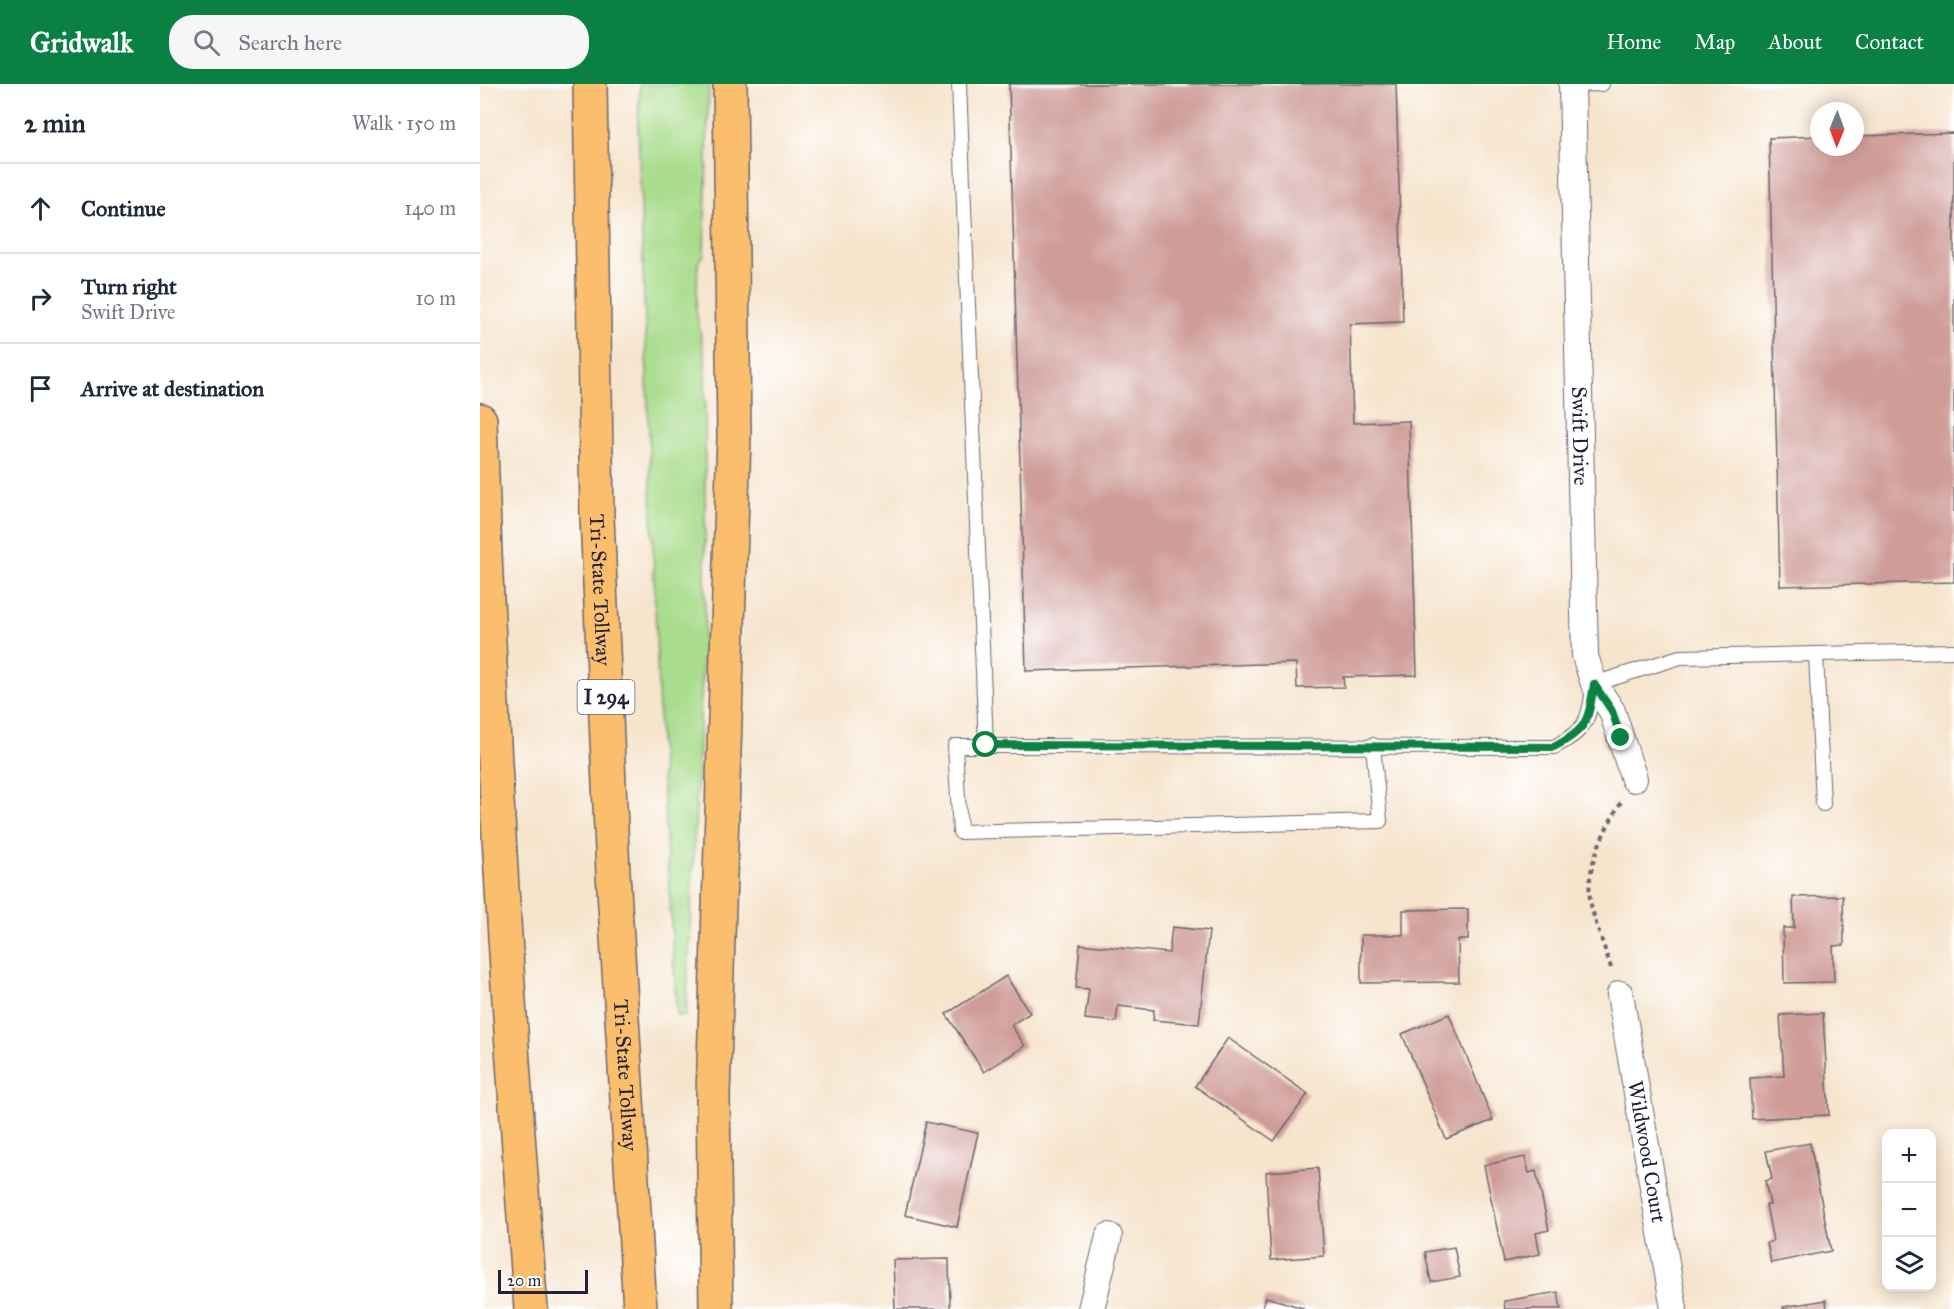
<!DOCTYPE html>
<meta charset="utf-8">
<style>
:root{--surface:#fff;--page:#f6f6f7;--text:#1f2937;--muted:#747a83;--line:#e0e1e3;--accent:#0b8043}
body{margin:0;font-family:"IM FELL Great Primer",serif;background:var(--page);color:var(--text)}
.controls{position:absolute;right:18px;bottom:18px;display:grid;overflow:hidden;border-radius:12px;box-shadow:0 3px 15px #0003}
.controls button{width:54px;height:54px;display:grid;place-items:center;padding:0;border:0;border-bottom:2px solid var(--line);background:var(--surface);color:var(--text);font:30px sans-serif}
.compass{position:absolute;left:1330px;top:18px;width:54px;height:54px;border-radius:50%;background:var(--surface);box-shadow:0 3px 15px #0003;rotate:181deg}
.scale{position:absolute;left:18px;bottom:15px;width:90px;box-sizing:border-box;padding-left:6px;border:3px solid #22223b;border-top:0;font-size:16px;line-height:21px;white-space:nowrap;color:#22223b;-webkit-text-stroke:4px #fff;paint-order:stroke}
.stop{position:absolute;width:18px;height:18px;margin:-14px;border:4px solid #0b8043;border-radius:50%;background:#fff}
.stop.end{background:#0b8043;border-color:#fff;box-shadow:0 2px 6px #0008}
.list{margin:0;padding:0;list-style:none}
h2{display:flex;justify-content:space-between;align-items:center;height:78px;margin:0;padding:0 24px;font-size:26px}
h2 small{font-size:20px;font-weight:400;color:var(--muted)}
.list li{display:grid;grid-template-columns:39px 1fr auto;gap:18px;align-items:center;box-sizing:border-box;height:90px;padding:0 24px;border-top:2px solid var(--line)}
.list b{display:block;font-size:22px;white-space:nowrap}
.list p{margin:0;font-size:20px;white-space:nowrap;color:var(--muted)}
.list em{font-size:20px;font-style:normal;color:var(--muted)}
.icon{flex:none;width:33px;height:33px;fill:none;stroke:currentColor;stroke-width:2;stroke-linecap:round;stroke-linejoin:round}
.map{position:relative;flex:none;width:1474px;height:1225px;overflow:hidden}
header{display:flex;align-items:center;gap:36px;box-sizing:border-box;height:84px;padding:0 30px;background:var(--accent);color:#fff}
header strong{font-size:28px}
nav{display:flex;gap:33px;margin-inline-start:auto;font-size:21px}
.search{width:420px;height:54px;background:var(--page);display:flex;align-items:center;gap:15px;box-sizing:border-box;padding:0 21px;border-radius:24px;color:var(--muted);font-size:22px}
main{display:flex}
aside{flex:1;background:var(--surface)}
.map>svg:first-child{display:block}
.green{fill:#a9dc8c;stroke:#667f64;stroke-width:1.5}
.building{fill:#cf9c98}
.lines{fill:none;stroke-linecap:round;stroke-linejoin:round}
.service-casing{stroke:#6c666e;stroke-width:16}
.minor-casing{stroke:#6c666e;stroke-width:28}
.motorway-casing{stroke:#6c666e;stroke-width:36}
.path{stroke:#6c666e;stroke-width:4;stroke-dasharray:4.5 4.5;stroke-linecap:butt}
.service{stroke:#fff;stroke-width:14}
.minor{stroke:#fff;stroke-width:26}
.motorway{stroke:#fabe6d;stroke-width:33}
.route{stroke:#0b8043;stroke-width:8}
.labels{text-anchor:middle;stroke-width:4.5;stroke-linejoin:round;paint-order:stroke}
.shield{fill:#fff;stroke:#646476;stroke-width:1.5}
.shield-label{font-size:20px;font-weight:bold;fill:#22223b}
.street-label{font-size:21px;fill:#22223b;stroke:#fff}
</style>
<header>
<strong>Gridwalk</strong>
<div class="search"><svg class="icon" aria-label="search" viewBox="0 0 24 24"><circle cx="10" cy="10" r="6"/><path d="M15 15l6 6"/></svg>Search here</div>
<nav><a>Home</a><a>Map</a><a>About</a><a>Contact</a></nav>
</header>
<main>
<aside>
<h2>2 min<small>Walk · 150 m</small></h2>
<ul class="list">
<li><svg class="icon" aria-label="ahead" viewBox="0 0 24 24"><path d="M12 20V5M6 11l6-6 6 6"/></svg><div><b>Continue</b></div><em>140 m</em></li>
<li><svg class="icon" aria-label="right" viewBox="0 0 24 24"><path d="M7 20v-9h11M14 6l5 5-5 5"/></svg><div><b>Turn right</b><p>Swift Drive</p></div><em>10 m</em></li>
<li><svg class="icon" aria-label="arrive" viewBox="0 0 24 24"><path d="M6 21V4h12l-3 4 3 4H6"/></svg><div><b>Arrive at destination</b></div></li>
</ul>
</aside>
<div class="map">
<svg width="1474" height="1225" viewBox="0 0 1474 1225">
<rect width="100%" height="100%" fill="#fff"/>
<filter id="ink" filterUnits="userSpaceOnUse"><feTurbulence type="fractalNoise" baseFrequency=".0167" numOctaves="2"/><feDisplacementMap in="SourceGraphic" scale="12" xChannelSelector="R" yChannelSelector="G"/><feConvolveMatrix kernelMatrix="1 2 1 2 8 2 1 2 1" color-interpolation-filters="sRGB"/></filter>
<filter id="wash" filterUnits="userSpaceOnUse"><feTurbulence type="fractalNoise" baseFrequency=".008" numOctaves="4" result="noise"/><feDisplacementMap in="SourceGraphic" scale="24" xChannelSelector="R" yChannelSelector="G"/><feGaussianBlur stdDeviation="1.35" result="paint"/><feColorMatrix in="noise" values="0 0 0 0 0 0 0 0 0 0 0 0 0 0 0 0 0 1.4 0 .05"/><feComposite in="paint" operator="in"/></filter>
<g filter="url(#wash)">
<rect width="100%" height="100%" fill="#f6e4cd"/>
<path class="green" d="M 160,0 L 229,0 L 224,171 L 218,178 L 216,226 L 225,274 L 225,531 L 206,932 L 197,932 L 180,661 L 158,42 Z"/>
<g id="blocks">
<g class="building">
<path d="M 529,0 L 916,0 L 923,238 L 870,240 L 873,339 L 929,337 L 937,591 L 863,593 L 864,603 L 817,604 L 816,579 L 546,587 Z"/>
<path d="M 1474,49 L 1474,498 L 1300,502 L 1289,54 L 1339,52 L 1339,63 L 1375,63 L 1375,52 Z"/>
<path d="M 1363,812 L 1364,861 L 1353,862 L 1354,898 L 1304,899 L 1303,844 L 1314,844 L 1313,813 Z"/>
<path d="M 988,825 L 988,856 L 978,856 L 979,898 L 881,899 L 881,851 L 923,851 L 923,826 Z"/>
<path d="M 692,843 L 729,847 L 719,940 L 673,936 L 674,926 L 638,922 L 636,938 L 605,935 L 609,905 L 596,904 L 600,860 L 689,869 Z"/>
<path d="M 526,892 L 550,929 L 531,941 L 545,962 L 504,988 L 466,930 Z"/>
<path d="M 1343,929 L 1349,1031 L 1272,1035 L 1270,994 L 1304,992 L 1300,931 Z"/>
<path d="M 969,930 L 1013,1036 L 966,1055 L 922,950 Z"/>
<path d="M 748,954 L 828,1010 L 794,1057 L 715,1002 Z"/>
<path d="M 446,1038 L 498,1049 L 477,1143 L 425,1131 Z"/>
<path d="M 1330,1059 L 1351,1167 L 1291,1179 L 1287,1159 L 1293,1157 L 1286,1121 L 1290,1121 L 1285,1097 L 1292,1095 L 1286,1067 Z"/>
<path d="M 1045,1073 L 1049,1089 L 1056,1087 L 1069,1146 L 1056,1149 L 1060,1170 L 1024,1178 L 1004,1081 Z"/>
<path d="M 838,1084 L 844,1172 L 791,1176 L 786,1088 Z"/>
<path d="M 974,1163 L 980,1193 L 951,1198 L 945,1168 Z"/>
<path d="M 469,1175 L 470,1225 L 415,1225 L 413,1176 Z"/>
<path d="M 1078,1208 L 1081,1225 L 1025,1225 L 1024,1217 Z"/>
<path d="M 786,1213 L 823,1224 L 823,1225 L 782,1225 Z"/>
<path d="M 1346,1216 L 1347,1225 L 1303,1225 L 1303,1223 Z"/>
</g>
</g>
</g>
<g filter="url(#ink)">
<use href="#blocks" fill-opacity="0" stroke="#6c666e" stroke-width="1.5"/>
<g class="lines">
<defs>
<g id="service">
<path d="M 479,0 L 506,661"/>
<path d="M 1092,1 L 1122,0"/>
<path d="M 1336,570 L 1343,720"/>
<path d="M 893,661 L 900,737 L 480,748 L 475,662 L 1074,663 C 1108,645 1108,637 1114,600 L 1200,573 L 1474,567"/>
</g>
<g id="minor">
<path id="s1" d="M 1092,0 L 1105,572 L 1114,600 L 1132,627 L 1154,695"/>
<path id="s2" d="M 1140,910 L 1194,1225"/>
<path d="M 611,1225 L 629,1152"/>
</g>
<g id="motorway">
<path id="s3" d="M 110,0 L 117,433 L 133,789 L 160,1225"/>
<path d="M 0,336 C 10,633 28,929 51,1225"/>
<path d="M 236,1225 L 233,1012 L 254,352 L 250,0"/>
</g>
</defs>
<use href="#service" class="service-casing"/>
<use href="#minor" class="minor-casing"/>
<use href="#motorway" class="motorway-casing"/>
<path class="path" d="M 1131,884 C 1125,864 1117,845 1112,825 C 1102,788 1123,749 1141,718"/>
<use href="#service" class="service"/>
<use href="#minor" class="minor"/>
<use href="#motorway" class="motorway"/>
</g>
</g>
<g class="lines" filter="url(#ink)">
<path class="route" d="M 506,661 L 1074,663 C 1108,645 1108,637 1114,600 L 1132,627 L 1141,654"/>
</g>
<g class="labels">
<rect class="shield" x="97.5" y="596" width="57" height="34" rx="4.5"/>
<g class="shield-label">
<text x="126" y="620">I 294</text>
</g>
<g class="street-label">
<text dy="7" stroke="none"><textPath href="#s1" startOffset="352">Swift Drive</textPath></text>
<text dy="7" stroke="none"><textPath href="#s3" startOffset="506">Tri-State Tollway</textPath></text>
<text dy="7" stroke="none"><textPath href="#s3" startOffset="992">Tri-State Tollway</textPath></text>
<text dy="7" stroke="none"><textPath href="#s2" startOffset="160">Wildwood Court</textPath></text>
</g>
</g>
</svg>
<div class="controls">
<button>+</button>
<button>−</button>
<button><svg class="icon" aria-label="layers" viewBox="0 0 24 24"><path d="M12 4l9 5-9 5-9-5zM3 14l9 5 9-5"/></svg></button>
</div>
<svg class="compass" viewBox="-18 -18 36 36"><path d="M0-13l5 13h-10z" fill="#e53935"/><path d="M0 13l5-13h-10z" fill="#747a83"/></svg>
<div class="scale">20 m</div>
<div class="stop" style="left:506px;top:661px"></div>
<div class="stop end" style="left:1141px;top:654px"></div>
</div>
</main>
